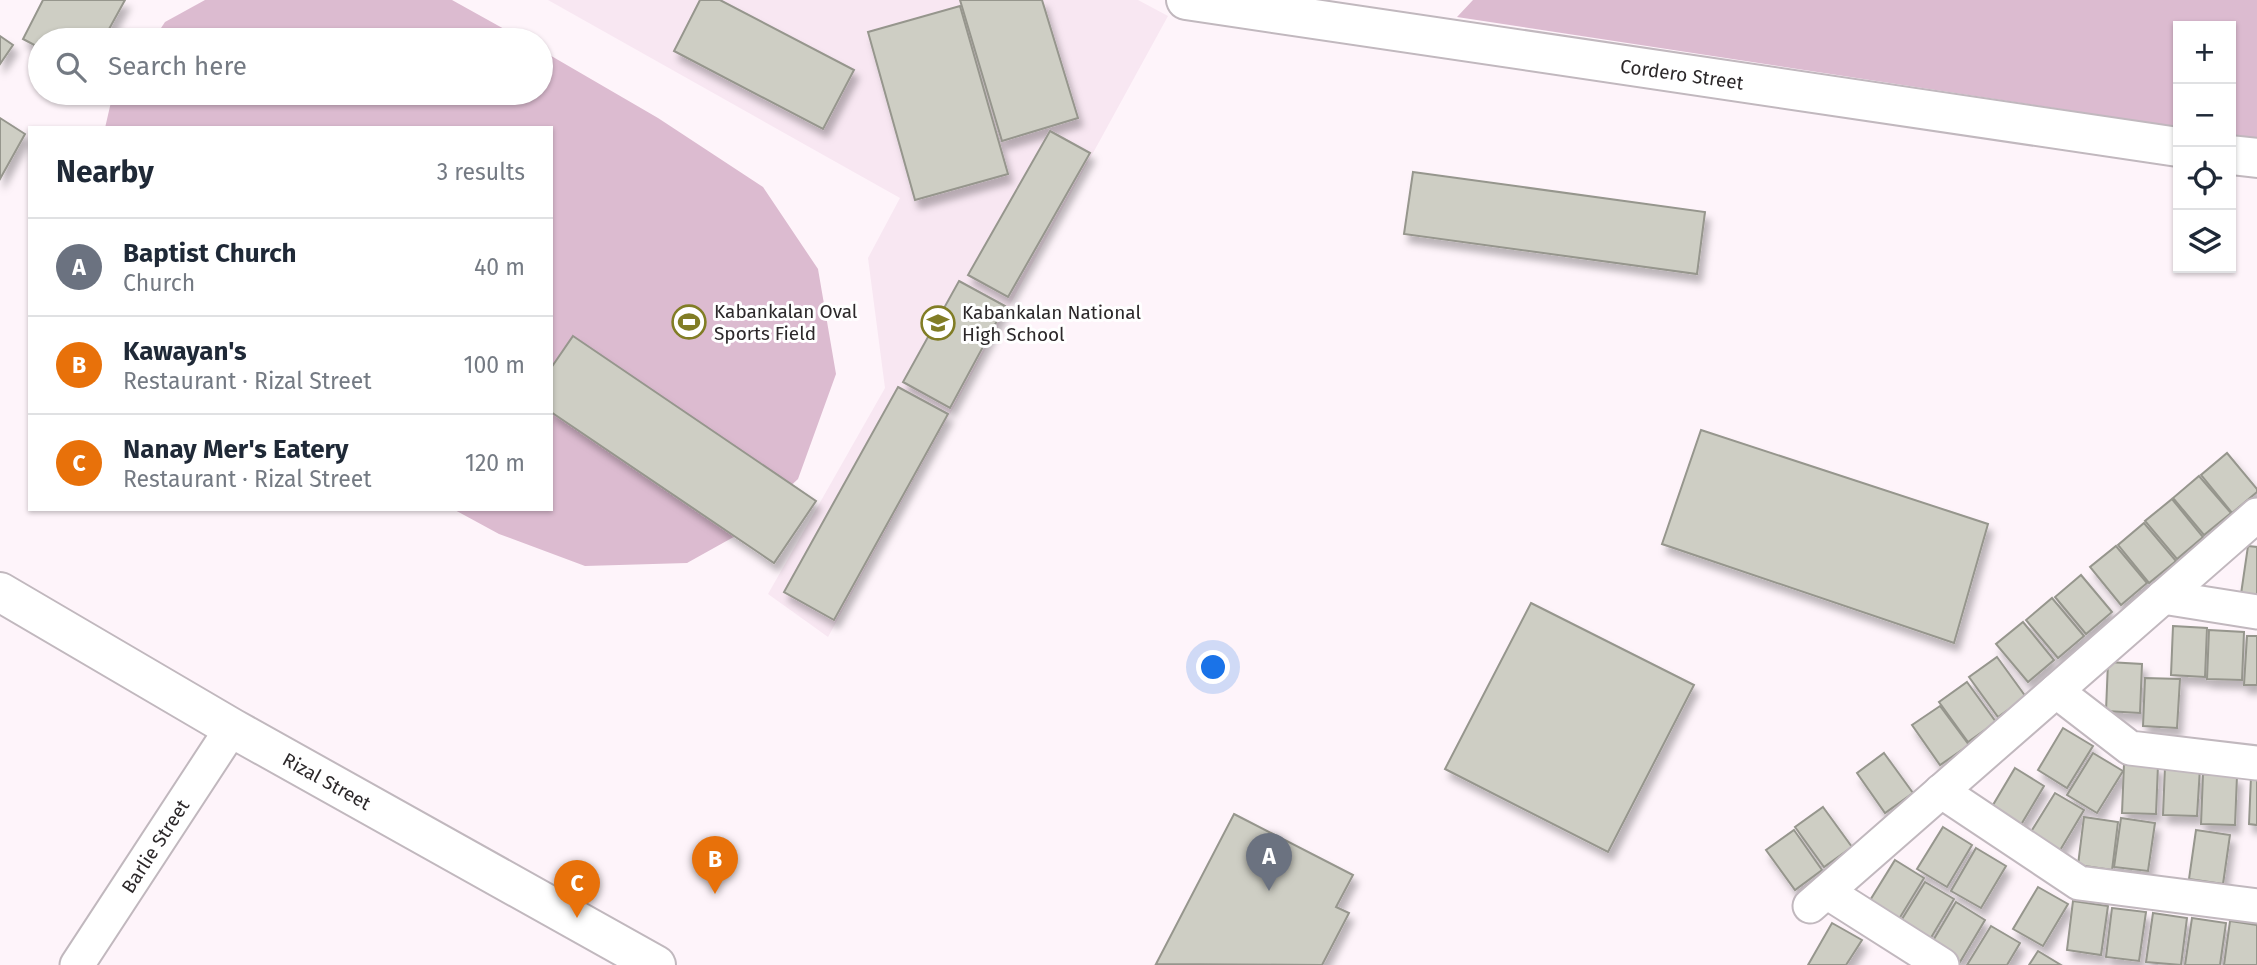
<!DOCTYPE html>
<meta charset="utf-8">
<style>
:root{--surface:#fff;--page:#f6f6f7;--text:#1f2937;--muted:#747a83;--line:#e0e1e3;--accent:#1a73e8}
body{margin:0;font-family:"Fira Sans",sans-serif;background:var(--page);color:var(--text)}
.controls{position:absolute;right:21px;top:21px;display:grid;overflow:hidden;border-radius:0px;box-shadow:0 2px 5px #0004}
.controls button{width:63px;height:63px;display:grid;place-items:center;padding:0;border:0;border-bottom:2px solid var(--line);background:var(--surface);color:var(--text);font:35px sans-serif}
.you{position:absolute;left:1214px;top:668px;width:24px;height:24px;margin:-18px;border:5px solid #fff;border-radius:50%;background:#1a73e8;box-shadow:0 0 0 10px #1a73e833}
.badge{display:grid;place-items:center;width:46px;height:46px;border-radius:50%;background:var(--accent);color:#fff;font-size:23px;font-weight:700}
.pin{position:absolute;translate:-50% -58px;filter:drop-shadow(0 2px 4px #0008)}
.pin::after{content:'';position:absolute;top:37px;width:24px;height:21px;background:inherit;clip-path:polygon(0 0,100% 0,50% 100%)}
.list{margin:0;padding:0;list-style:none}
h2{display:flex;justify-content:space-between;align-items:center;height:91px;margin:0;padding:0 28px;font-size:30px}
h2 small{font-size:23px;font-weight:400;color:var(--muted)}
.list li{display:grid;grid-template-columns:46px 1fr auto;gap:21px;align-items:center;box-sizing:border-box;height:98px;padding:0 28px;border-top:2px solid var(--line)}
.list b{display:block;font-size:26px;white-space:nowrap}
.list p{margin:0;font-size:23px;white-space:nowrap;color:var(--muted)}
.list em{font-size:23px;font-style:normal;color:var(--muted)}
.icon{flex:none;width:38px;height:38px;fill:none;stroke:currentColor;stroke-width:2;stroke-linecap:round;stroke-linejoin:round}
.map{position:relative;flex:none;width:2257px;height:965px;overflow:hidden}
.search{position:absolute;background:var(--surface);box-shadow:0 2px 5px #0004;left:28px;top:28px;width:525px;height:77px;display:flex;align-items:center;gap:18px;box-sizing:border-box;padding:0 24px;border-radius:38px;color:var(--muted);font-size:26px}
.panel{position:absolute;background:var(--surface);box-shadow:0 2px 5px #0004;left:28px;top:126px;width:525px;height:385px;border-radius:0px}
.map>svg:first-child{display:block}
.built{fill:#f8e7f2}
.green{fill:#dcbbd0}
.building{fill:#cecec4;stroke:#96968d;stroke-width:2;filter:url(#shadow)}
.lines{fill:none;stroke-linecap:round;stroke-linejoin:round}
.street-casing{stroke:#c1b8be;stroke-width:37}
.secondary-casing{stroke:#c1b8be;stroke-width:42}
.street{stroke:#fff;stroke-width:33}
.secondary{stroke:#fff;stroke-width:38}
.labels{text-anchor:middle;stroke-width:6;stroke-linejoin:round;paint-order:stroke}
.street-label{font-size:19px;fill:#2c282a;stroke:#fff}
.poi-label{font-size:19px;fill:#2c282a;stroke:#fff;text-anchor:start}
</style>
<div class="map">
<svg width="2257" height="965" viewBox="0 0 2257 965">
<defs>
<filter id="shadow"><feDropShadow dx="4.5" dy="8" stdDeviation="3.5" flood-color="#0004"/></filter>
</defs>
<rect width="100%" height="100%" fill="#fef4fa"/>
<path class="built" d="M 548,0 L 1138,0 L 1168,16 L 828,637 L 768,594 L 885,388 L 868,258 L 900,198 Z"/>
<g class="green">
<path d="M 205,0 L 452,0 L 524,40 L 153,40 L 165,22 Z"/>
<path d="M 1473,0 L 2257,0 L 2257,139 L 2231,135 L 2231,26 L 2178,26 L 2178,127 L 1457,17 Z"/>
<path d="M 541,50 L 658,118 L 763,187 L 818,269 L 836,374 L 798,479 L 739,534 L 687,563 L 585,566 L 499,534 L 453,509 L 551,509 L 551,128 L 105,128 L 111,102 L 117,93 L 541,93 Z"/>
</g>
<g class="building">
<path d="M 43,0 L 125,0 L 103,40 L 40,40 L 40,48 L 23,39 Z"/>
<path d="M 700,0 L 720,0 L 854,70 L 823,129 L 674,51 Z"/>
<path d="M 960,0 L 1042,0 L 1078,118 L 1002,141 Z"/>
<path d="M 960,6 L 1008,174 L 915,200 L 868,32 Z"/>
<path d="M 0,36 L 13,45 L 0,64 Z"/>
<path d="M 0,118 L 25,134 L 0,179 Z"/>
<path d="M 1050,131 L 1090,153 L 1008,297 L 968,275 Z"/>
<path d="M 1413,172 L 1705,212 L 1697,274 L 1404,234 Z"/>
<path d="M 959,281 L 1005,306 L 950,408 L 903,382 Z"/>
<path d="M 573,336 L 816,501 L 774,563 L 551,412 L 551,368 Z"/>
<path d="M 898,387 L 948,414 L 834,620 L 784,592 Z"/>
<path d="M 1701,430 L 1988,524 L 1954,643 L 1662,544 Z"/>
<path d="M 2227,453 L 2257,489 L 2257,492 L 2232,513 L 2201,475 Z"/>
<path d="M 2199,476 L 2231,513 L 2204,535 L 2173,498 Z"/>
<path d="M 2172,499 L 2203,537 L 2177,559 L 2145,521 Z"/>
<path d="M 2144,523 L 2176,561 L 2149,583 L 2118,545 Z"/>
<path d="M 2116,546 L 2147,583 L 2121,605 L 2090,567 Z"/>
<path d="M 2248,546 L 2257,547 L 2257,596 L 2241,594 Z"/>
<path d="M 2081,575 L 2112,612 L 2086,634 L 2055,597 Z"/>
<path d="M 2052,598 L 2084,636 L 2058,658 L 2026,620 Z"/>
<path d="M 1531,603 L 1694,685 L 1608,852 L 1445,769 Z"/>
<path d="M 2023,622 L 2054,660 L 2028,682 L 1996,644 Z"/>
<path d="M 2173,626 L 2207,628 L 2205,677 L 2171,675 Z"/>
<path d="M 2209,630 L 2244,632 L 2242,680 L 2207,679 Z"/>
<path d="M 2247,636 L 2257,636 L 2257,685 L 2244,685 Z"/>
<path d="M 1997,657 L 2026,697 L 1998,717 L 1969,677 Z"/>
<path d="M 2108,662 L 2142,664 L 2140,713 L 2106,711 Z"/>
<path d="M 2145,678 L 2180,679 L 2177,728 L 2143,726 Z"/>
<path d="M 1967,682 L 1996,722 L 1968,742 L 1939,702 Z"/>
<path d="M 1940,706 L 1969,745 L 1940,765 L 1912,725 Z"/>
<path d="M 2063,728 L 2093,746 L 2067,788 L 2038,770 Z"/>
<path d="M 1884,753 L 1913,793 L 1885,813 L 1857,773 Z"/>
<path d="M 2093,753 L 2123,771 L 2097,813 L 2067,795 Z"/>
<path d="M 2124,764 L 2158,765 L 2156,814 L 2122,813 Z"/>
<path d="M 2165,766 L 2200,768 L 2197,816 L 2163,815 Z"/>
<path d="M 2015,768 L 2044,786 L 2019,828 L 1990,810 Z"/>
<path d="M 2203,774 L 2237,776 L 2235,825 L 2201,824 Z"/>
<path d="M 2251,776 L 2257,776 L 2257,825 L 2249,824 Z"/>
<path d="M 2055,793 L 2084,810 L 2059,852 L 2029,835 Z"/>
<path d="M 1823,807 L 1852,847 L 1824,867 L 1795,827 Z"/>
<path d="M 1234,814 L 1353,875 L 1336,907 L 1349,913 L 1322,965 L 1156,964 Z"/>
<path d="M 2084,817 L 2118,822 L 2112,870 L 2078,865 Z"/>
<path d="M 2121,818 L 2155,823 L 2148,871 L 2114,867 Z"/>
<path d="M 1943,827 L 1972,845 L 1947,887 L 1917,869 Z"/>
<path d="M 1794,830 L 1822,870 L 1795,890 L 1766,850 Z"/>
<path d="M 2196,830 L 2230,835 L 2223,884 L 2189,879 Z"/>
<path d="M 1976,848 L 2006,866 L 1981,908 L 1951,891 Z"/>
<path d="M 1895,860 L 1924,878 L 1899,919 L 1869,902 Z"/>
<path d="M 1925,882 L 1954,899 L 1929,941 L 1899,924 Z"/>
<path d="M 2038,887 L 2068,904 L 2043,946 L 2013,929 Z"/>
<path d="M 2073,901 L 2108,906 L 2101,955 L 2067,950 Z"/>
<path d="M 1956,902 L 1985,920 L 1960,962 L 1931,944 Z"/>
<path d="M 2112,908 L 2146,912 L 2139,961 L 2106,957 Z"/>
<path d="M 2153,913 L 2187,918 L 2181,965 L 2146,962 Z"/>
<path d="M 2192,918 L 2226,923 L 2220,965 L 2185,965 Z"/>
<path d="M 2230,921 L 2257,925 L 2257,965 L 2224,965 Z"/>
<path d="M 1832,923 L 1862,940 L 1846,965 L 1808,965 Z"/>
<path d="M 1991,926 L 2020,943 L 2007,965 L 1967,965 Z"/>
<path d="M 2038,951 L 2061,965 L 2029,965 Z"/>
</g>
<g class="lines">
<defs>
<g id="street">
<path d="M 2163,597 L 2257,612"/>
<path d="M 2056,691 L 2130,748 L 2257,763"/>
<path d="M 1941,791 L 2079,883 L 2257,906"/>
<path d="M 1827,892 L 1942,965"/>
<path d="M 1810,906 L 2257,515"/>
<path d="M 77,965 L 232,728"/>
</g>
<g id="secondary">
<path d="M 1186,0 L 2178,147"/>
<path d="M 2231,155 L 2257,158"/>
<path d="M 0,592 L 232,728 L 656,965"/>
</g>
</defs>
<use href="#street" class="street-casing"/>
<use href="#secondary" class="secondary-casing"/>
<use href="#street" class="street"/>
<use href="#secondary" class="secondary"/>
</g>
<defs>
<symbol id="stadium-ring" viewBox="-11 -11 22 22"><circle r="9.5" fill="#fff" stroke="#817d25" stroke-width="1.5"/><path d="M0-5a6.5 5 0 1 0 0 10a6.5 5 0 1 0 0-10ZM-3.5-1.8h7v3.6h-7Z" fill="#817d25"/></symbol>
<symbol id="school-ring" viewBox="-11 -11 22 22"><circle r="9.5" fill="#fff" stroke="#817d25" stroke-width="1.5"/><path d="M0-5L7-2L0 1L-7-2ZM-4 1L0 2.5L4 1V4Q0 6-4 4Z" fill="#817d25"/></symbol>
</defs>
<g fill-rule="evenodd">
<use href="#stadium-ring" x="670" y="303" width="38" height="38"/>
<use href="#school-ring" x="919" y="304" width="38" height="38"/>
</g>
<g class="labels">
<g class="street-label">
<text transform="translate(1682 74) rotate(8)" y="7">Cordero Street</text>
<text transform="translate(327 781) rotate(29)" y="7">Rizal Street</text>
<text transform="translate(155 846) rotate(-57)" y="7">Barlie Street</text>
</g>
<g class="poi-label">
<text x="714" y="318">Kabankalan Oval<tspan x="714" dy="22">Sports Field</tspan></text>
<text x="962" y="319">Kabankalan National<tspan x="962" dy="22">High School</tspan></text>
</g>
</g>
</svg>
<div class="controls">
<button>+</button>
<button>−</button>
<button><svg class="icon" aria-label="locate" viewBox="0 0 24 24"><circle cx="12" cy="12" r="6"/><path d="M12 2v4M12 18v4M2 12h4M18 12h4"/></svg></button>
<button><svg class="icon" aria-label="layers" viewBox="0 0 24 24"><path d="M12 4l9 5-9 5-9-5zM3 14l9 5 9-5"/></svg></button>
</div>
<div class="you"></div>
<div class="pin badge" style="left:1269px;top:891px;background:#6b7280">A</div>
<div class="pin badge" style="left:715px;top:894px;background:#e8710a">B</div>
<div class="pin badge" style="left:577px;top:918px;background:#e8710a">C</div>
<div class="search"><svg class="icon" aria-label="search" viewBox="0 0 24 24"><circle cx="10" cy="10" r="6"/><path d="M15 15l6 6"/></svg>Search here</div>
<section class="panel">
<h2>Nearby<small>3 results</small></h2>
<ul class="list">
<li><span class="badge" style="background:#6b7280">A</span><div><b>Baptist Church</b><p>Church</p></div><em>40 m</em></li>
<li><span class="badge" style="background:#e8710a">B</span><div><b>Kawayan's</b><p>Restaurant · Rizal Street</p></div><em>100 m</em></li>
<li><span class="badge" style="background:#e8710a">C</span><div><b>Nanay Mer's Eatery</b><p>Restaurant · Rizal Street</p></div><em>120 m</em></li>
</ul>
</section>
</div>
